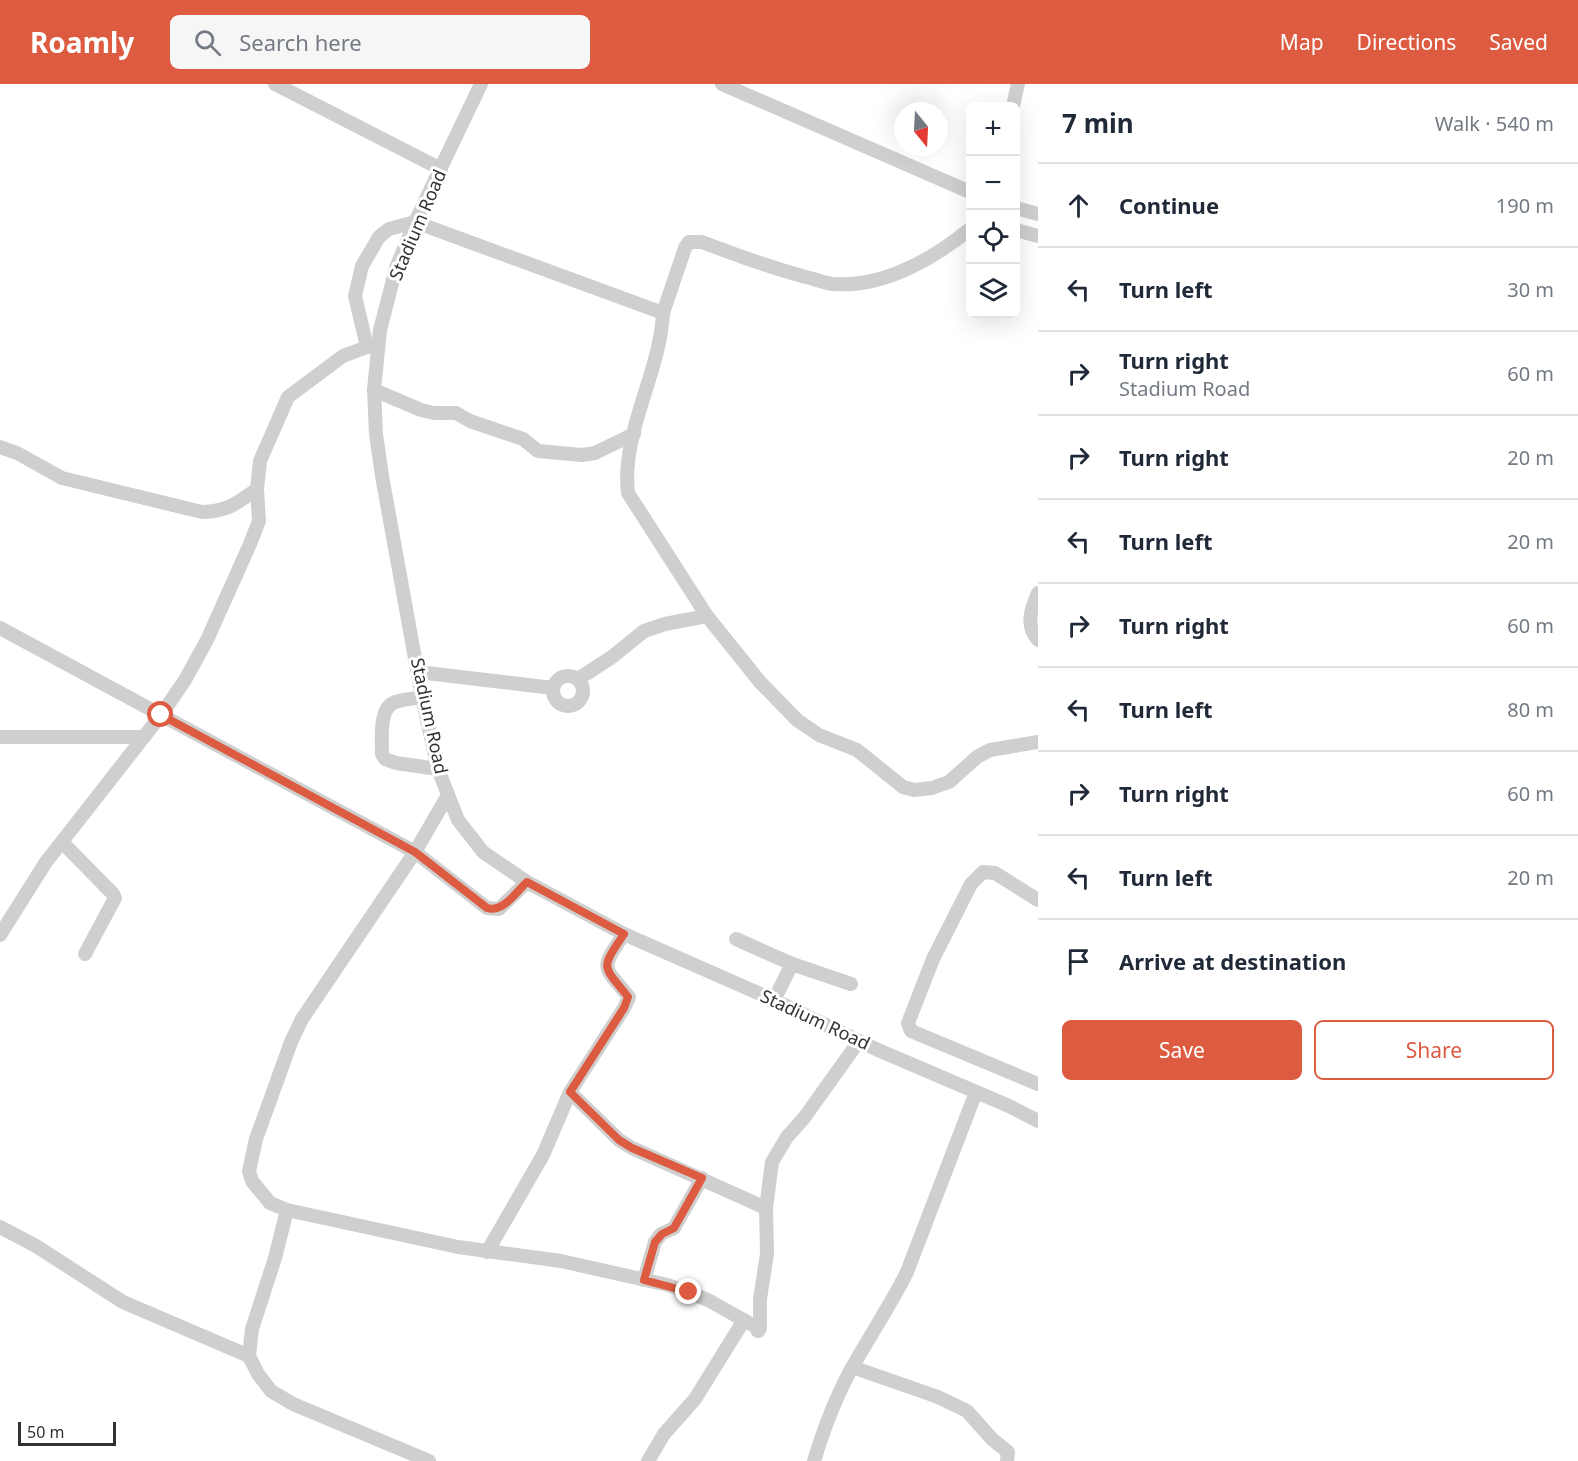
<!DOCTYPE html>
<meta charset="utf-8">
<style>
:root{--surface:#fff;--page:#f6f6f7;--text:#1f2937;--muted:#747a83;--line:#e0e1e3;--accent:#dc5b41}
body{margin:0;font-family:"Noto Sans",sans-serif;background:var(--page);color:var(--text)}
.controls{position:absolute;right:18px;top:18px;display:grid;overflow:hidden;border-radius:9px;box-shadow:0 6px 24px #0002}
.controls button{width:54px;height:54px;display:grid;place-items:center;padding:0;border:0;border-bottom:2px solid var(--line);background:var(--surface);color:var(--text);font:30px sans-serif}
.compass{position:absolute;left:894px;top:18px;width:54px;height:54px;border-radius:50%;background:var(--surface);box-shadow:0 6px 24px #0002;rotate:162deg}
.scale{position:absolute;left:18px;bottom:15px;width:98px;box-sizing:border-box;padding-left:6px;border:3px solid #323232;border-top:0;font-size:16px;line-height:21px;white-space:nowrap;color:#323232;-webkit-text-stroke:4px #fff;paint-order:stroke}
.stop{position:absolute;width:18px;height:18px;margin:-14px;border:4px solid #dc5b41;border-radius:50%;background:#fff}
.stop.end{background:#dc5b41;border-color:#fff;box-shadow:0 2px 6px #0008}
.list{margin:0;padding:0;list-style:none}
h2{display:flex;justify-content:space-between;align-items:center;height:78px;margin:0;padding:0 24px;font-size:26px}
h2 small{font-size:20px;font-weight:400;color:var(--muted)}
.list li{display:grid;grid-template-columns:39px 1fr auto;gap:18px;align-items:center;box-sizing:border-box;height:84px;padding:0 24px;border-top:2px solid var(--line)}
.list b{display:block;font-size:22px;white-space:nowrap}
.list p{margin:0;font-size:20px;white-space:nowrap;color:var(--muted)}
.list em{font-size:20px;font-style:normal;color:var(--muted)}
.actions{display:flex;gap:12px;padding:18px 24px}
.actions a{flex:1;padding:14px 0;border:2px solid var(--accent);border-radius:9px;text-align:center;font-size:21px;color:var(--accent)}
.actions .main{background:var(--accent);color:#fff}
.icon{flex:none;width:33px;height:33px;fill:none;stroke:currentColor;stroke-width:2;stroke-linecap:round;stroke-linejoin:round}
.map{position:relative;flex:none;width:1038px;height:1377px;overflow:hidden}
header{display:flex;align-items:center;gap:36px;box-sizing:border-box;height:84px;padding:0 30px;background:var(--accent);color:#fff}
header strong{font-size:28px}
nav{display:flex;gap:33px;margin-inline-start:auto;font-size:21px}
.search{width:420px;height:54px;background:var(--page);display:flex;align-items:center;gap:15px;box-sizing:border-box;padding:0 21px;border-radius:9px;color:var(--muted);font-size:22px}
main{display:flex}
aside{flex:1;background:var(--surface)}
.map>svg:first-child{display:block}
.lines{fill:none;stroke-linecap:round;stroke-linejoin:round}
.minor{stroke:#cfcfcf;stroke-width:14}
.route{stroke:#dc5b41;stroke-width:8}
.labels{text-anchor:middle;stroke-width:6;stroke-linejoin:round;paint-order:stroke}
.street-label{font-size:18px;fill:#323232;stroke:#fff}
</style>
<header>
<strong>Roamly</strong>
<div class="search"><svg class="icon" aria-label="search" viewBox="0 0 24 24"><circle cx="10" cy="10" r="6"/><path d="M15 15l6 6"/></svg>Search here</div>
<nav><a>Map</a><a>Directions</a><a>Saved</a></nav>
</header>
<main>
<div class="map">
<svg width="1038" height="1377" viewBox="0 0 1038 1377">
<rect width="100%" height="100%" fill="#fff"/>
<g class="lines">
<g class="minor">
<path d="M 275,0 L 441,85"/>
<path d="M 481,0 L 415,138 L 396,184 L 380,246 L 374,306 L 376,350 L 382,392 L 422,613 L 438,685 L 458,736 L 483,768 L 527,798 L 624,850 L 774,916 L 878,966 L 1009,1022 L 1038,1037"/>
<path d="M 722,0 L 970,108"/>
<path d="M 1013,22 L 1018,0"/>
<path d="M 1016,124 L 1038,130"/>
<path d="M 1016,146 L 1038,152"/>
<path d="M 663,229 L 685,164 L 689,158 L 702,158 C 736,171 771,184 806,193 C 815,195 824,199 833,200 C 883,204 933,175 970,145"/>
<path d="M 367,263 L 355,212 L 362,182 L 379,153 L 389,145 L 415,138 L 663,229 C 660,290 621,348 628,409 L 707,532 L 760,598 L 797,636 L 819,651 L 857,666 L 903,703 L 914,706 L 932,704 L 949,698 L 977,673 L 990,666 L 1038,658"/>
<path d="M 374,306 L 421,326 L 434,329 L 456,329 L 470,337 L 523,355 L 538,367 L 582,371 L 595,369 L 634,350"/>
<path d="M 0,363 L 17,369 L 62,394 L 202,428 C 228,427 236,420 257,405"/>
<path d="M 1038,509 C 1031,525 1025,541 1038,556"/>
<path d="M 0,544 L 415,768 L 487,824 L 499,825 L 527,798"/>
<path d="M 418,588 L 553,604"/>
<circle cx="568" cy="607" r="15"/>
<path d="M 578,595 L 612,573 L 644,547 L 665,540 L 707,532"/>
<path d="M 422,613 C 413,615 401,615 393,619 C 379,626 382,656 382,670 L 385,675 L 396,679 L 438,685"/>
<path d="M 0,653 L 144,653"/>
<path d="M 448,711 L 415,768 L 302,935 L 291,958 L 256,1055 L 249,1087 L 252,1097 L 270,1119 L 287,1126 L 458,1163 L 561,1177 L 668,1201 L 708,1216 L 756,1243 L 758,1247"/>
<path d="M 62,758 L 113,810 L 115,814 L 85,870"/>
<path d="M 1038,816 L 995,789 L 983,788 L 971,800 L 933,875 L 908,939 L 911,947 L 1038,1000"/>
<path d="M 0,851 L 46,778 L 161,631 L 185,596 L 207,556 L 250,460 L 259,437 L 257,405 L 260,377 L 288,313 L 343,272 L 367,263 L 376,262"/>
<path d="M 736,855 L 792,880"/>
<path d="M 774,916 L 792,880 L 851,900"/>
<path d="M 570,1008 L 619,1056 L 632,1064 L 766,1124"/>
<path d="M 287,1126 L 275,1174 L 252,1245 L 249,1272 L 258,1290 L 271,1307 L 293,1320 L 429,1377"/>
<path d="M 0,1143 L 36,1162 L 123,1218 L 249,1272"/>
<path d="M 487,1168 L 543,1071 L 570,1008 L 624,924 L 629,913 C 602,880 600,886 624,850"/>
<path d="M 644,1196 L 655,1158 L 661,1150 L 674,1144 L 702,1094"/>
<path d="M 758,1247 L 760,1244 L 760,1215 L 767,1170 L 766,1124 L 772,1078 L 787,1053 L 804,1034 L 859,957"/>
<path d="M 852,1283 L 938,1313 L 967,1327 L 992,1355 L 1008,1368 L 1007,1377"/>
<path d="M 648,1377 L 664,1350 L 695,1315 L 744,1236"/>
<path d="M 814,1377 C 824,1344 836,1312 853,1282 C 871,1250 891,1220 907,1188 L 976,1008"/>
</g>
</g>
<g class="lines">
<path class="route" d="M 161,631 L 415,768 L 487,824 C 503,829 516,808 527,798 L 624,850 C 600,886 602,880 628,913 L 624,924 L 570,1008 L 619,1056 L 632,1064 L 702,1094 L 674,1144 L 662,1150 L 655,1158 L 644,1196 L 689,1208"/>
</g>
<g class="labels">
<g class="street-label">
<text transform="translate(418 141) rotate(-67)" y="6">Stadium Road</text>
<text transform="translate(429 632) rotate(78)" y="6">Stadium Road</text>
<text transform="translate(815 936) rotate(25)" y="6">Stadium Road</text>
</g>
</g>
</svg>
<div class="controls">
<button>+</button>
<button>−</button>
<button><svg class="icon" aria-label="locate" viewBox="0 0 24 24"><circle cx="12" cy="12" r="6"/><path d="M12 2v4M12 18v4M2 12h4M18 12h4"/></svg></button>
<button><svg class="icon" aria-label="layers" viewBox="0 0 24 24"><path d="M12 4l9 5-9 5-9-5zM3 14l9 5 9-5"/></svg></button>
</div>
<svg class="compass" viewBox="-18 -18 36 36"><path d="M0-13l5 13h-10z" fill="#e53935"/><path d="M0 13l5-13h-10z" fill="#747a83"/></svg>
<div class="scale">50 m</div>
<div class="stop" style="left:161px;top:631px"></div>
<div class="stop end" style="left:689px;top:1208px"></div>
</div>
<aside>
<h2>7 min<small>Walk · 540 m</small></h2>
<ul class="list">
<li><svg class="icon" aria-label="ahead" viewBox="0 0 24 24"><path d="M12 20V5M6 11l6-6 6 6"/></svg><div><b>Continue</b></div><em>190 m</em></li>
<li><svg class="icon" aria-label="left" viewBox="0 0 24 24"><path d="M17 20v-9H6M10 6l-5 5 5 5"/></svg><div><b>Turn left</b></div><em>30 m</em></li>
<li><svg class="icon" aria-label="right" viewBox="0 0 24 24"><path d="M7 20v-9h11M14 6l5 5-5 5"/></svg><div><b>Turn right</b><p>Stadium Road</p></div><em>60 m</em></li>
<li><svg class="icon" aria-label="right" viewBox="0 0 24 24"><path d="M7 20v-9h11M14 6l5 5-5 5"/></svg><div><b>Turn right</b></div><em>20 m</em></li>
<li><svg class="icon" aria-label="left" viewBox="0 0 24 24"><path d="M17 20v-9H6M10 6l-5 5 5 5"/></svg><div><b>Turn left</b></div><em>20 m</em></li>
<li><svg class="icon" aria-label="right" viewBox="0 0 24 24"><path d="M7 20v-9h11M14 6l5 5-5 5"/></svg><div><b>Turn right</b></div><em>60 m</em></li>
<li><svg class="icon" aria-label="left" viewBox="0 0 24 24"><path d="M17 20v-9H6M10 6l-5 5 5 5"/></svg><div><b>Turn left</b></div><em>80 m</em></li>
<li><svg class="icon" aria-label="right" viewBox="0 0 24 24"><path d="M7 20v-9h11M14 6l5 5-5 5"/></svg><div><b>Turn right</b></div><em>60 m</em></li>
<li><svg class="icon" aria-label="left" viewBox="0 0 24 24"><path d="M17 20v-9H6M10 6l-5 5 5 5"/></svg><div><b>Turn left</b></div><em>20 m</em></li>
<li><svg class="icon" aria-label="arrive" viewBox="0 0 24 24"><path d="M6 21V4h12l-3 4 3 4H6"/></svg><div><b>Arrive at destination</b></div></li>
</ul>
<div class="actions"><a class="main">Save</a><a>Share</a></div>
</aside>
</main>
